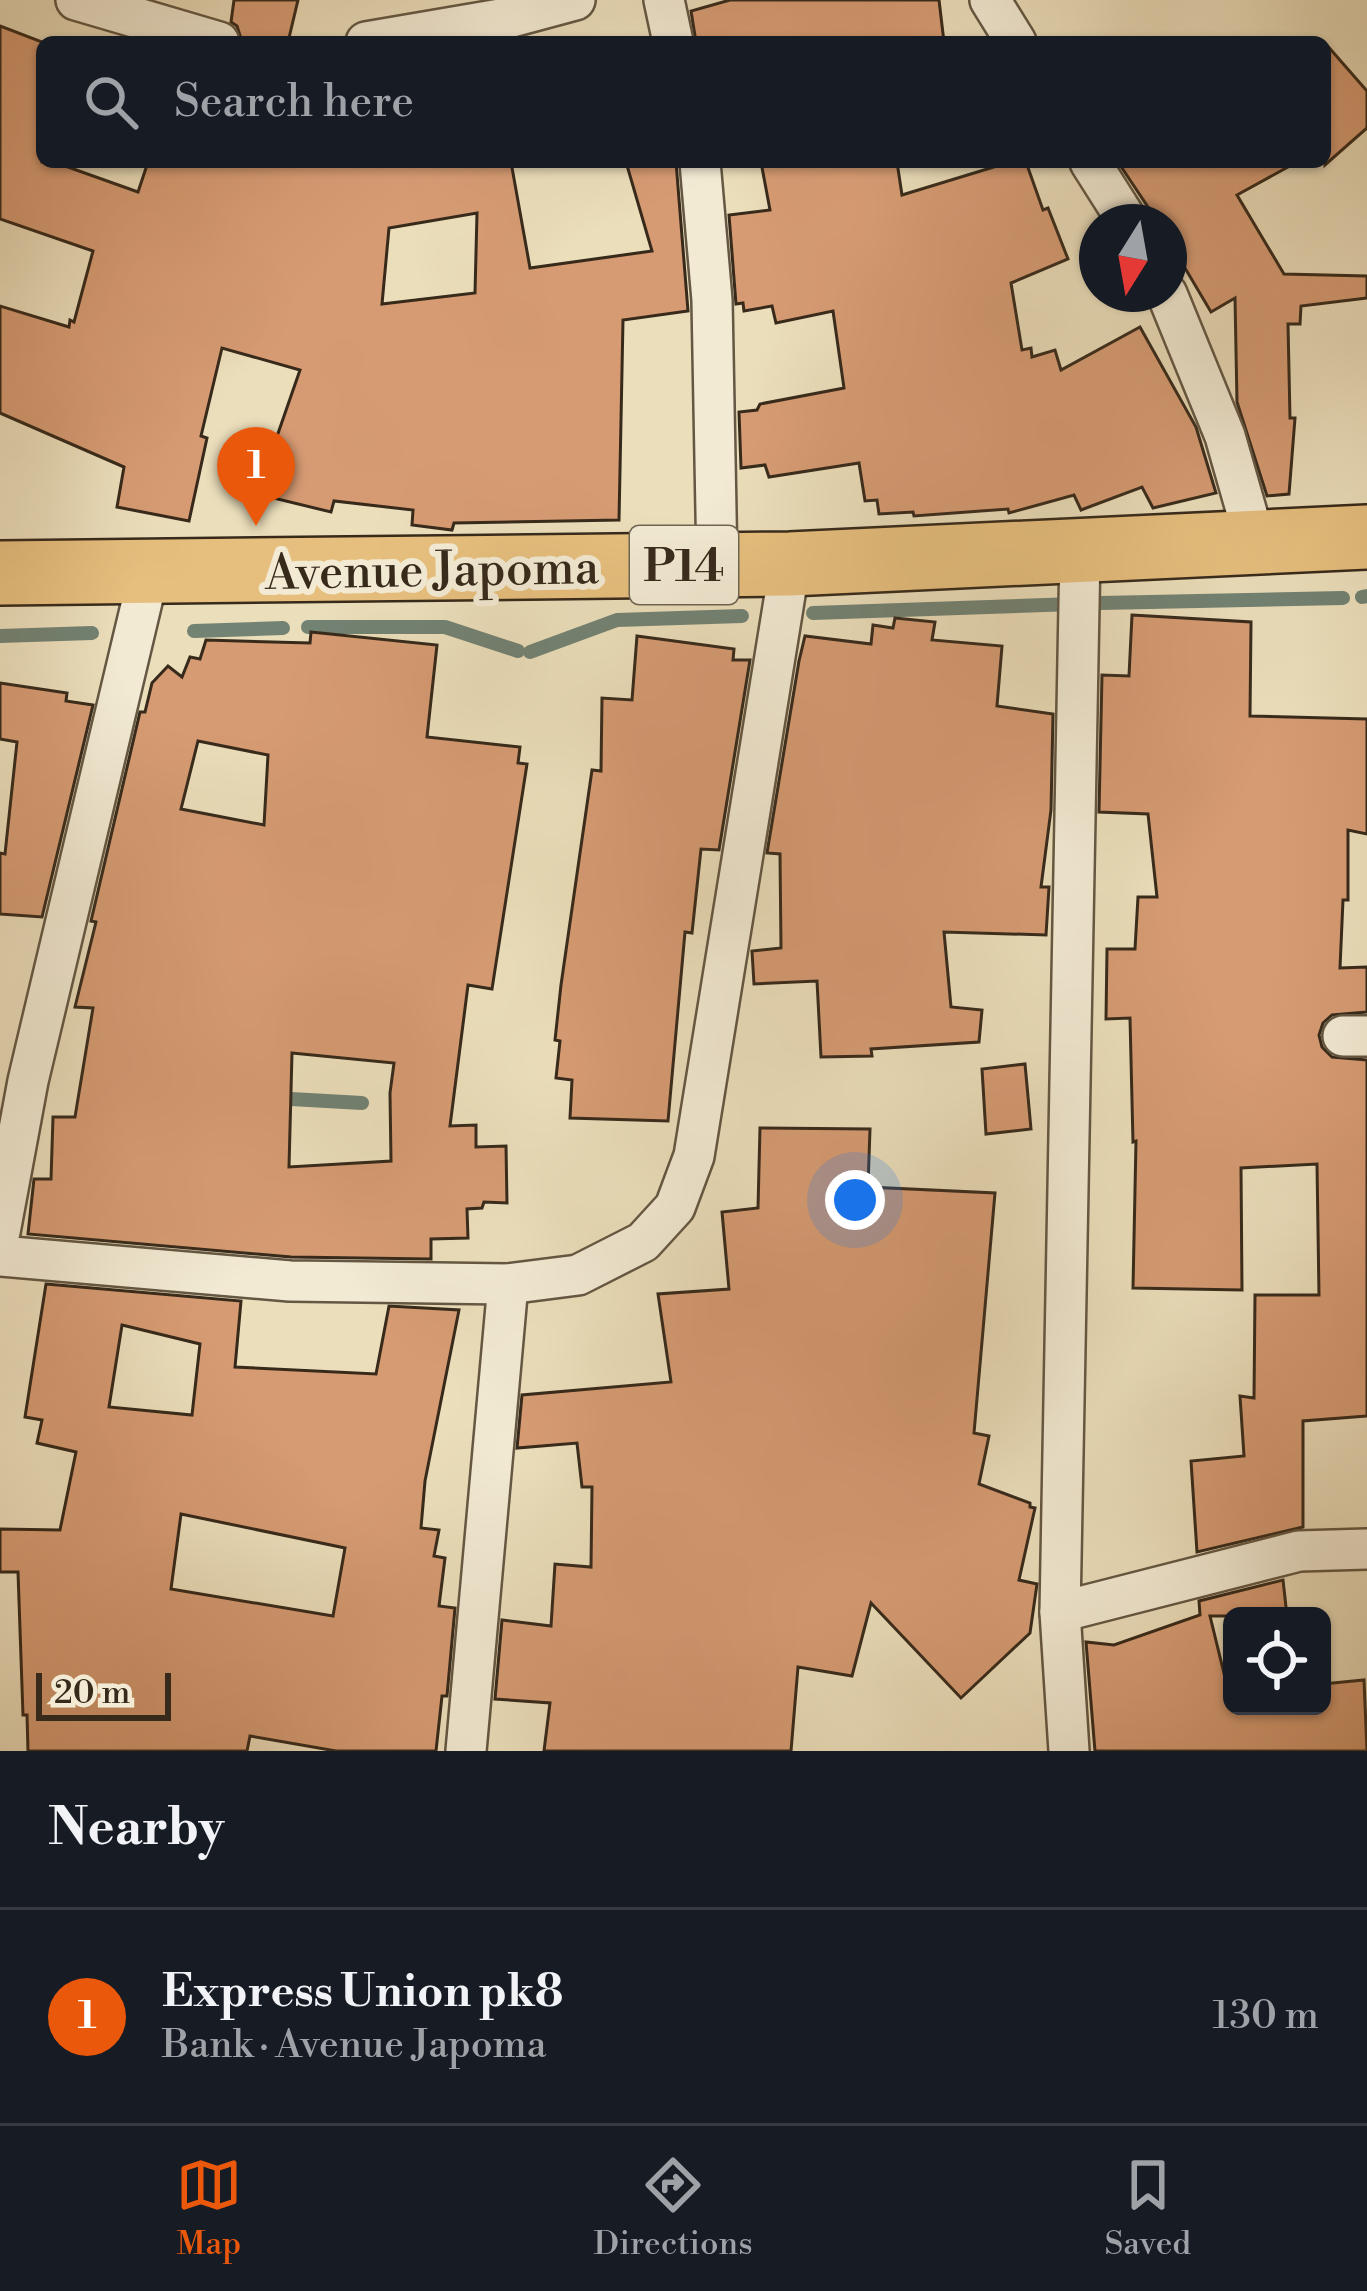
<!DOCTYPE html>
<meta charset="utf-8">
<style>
:root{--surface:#171b24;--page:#242831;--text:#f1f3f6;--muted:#9ea1a6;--line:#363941;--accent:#ea580c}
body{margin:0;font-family:"Libre Bodoni",serif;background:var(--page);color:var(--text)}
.controls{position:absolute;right:36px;bottom:36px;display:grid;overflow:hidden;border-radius:18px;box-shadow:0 3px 9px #0004}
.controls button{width:108px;height:108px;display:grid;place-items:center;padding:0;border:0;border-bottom:3px solid var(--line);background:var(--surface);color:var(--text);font:60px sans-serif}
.compass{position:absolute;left:1079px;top:204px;width:108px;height:108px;border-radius:50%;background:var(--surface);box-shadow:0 3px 9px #0004;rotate:191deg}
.scale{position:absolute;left:36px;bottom:30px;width:135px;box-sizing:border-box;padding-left:12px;border:6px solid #372a1b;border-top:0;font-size:33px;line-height:42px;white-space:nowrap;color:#372a1b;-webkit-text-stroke:9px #f2ead3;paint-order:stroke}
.you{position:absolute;left:855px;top:1200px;width:42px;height:42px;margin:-30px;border:9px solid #fff;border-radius:50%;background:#1a73e8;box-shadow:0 0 0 18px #1a73e833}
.badge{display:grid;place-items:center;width:78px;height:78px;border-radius:50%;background:var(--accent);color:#fff;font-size:39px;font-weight:700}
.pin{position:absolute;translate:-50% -99px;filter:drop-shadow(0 3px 6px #0008)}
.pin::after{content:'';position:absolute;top:63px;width:42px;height:36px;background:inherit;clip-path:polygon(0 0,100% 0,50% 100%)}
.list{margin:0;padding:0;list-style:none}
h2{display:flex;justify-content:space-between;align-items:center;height:156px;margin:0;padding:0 48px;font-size:51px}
h2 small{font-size:39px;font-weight:400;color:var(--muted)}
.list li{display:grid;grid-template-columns:78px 1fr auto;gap:36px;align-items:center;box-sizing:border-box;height:216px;padding:0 48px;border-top:3px solid var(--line)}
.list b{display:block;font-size:45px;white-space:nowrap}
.list p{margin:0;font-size:39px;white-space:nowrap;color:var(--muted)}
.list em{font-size:39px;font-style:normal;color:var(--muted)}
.icon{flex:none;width:66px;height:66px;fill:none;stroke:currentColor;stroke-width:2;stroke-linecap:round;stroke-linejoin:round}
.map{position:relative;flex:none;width:1367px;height:1751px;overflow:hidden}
.search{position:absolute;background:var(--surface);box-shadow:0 3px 9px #0004;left:36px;right:36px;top:36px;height:132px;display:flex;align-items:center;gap:30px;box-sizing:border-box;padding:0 42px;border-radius:18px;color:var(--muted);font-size:45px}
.sheet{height:372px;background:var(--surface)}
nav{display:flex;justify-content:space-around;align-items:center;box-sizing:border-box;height:168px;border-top:3px solid var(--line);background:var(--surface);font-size:33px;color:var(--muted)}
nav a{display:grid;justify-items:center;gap:6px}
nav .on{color:var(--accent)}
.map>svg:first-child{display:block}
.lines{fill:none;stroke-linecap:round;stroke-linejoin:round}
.stream{stroke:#728273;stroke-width:14}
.building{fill:#d69b73;stroke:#372a1b;stroke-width:3;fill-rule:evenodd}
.minor-casing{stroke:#645743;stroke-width:44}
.primary-casing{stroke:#372a1b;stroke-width:68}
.minor{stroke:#f2ead3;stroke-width:39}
.primary{stroke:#e6bf7e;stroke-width:63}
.labels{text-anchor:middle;stroke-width:12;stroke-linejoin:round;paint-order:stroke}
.shield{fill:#f2ead3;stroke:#6f6452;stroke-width:3}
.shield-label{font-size:45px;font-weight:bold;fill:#372a1b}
.street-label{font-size:48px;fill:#372a1b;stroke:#f2ead3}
</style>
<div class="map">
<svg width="1367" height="1751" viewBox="0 0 1367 1751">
<rect width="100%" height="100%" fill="#ebdebb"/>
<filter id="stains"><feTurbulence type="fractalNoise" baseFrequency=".00167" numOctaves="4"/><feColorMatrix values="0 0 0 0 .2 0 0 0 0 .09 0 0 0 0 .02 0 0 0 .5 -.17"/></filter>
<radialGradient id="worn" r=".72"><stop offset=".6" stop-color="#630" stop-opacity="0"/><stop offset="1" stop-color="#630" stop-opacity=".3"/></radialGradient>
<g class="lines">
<g class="stream">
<path d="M 1362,597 L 1367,596"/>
<path d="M 1100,603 L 1343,598"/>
<path d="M 813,613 L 1075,604"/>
<path d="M 308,627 L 445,627 L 518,651"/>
<path d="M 194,631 L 283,628"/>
<path d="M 0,636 L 92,633"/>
<path d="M 530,652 L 617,620 L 742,616"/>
<path d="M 273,1098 L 362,1103"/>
</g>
</g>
<g class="building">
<path d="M 234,0 L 298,0 L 288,42 L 242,42 L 237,26 L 231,22 Z"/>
<path d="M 730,0 L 939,0 L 944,42 L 696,42 L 691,11 Z"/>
<path d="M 0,26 L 42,42 L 42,162 L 54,162 L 138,192 L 148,162 L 511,162 L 530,268 L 652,251 L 626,162 L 676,162 L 688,311 L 623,320 L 619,520 L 454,523 L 452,530 L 412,525 L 413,510 L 334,501 L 331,512 L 257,494 L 300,370 L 222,348 L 201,436 L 207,438 L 189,521 L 117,507 L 124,467 L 0,413 L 0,306 L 69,327 L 70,320 L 74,322 L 93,251 L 0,219 ZM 477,213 L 475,293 L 382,304 L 389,228 Z"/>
<path d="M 1325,43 L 1367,91 L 1367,128 L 1325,165 Z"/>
<path d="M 761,162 L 897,162 L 902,195 L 1010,162 L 1026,162 L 1043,210 L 1048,208 L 1068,259 L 1011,283 L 1022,350 L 1031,348 L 1032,357 L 1055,350 L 1061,370 L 1140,327 L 1196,427 L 1216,493 L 1153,508 L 1142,487 L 1081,510 L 1074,495 L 1009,513 L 1008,509 L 914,516 L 913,512 L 879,514 L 877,500 L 865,501 L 859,463 L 769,477 L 765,465 L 741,468 L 739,412 L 757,410 L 760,404 L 844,388 L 833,311 L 776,323 L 772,306 L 744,311 L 743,303 L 736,304 L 729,215 L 770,210 Z"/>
<path d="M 1118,162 L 1297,162 L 1237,195 L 1284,274 L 1367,276 L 1367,298 L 1301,306 L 1300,324 L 1288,324 L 1290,418 L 1295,418 L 1289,494 L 1267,496 L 1237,402 L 1235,298 L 1211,312 L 1169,241 L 1169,222 L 1158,222 Z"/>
<path d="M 1132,615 L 1251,622 L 1250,716 L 1367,719 L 1367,834 L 1348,830 L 1348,900 L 1343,900 L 1340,968 L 1367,967 L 1367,1012 L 1332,1015 L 1323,1023 L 1319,1035 L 1322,1047 L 1332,1057 L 1367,1060 L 1367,1416 L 1303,1421 L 1303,1527 L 1197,1552 L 1191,1461 L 1244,1456 L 1240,1396 L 1254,1398 L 1255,1295 L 1319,1295 L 1317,1164 L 1241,1168 L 1242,1290 L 1133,1288 L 1136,1141 L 1133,1142 L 1130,1018 L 1106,1019 L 1107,949 L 1135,949 L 1138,897 L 1157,897 L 1148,814 L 1099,812 L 1102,675 L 1129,676 Z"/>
<path d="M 895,618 L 935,622 L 932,640 L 1002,646 L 997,706 L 1053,714 L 1051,810 L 1041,887 L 1049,887 L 1046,935 L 944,932 L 951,1007 L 982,1010 L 979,1042 L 871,1049 L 872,1056 L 821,1057 L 817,981 L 754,984 L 752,951 L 781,948 L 780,854 L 767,853 L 799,661 L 805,636 L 871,644 L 873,625 L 893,628 Z"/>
<path d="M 311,632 L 437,645 L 427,737 L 520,747 L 518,763 L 527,764 L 492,989 L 468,985 L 450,1126 L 476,1125 L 476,1147 L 506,1146 L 507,1203 L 484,1202 L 482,1208 L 467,1209 L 468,1238 L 431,1239 L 431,1259 L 291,1257 L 28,1234 L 34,1179 L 51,1179 L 53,1117 L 75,1117 L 93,1008 L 75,1007 L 96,922 L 91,921 L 140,712 L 145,712 L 152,683 L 168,666 L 182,677 L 190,657 L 200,659 L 206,640 L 310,643 ZM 198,741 L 268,755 L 264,825 L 181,809 ZM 292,1053 L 394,1063 L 390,1093 L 391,1161 L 289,1167 Z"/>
<path d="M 637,636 L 734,649 L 733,660 L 750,660 L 719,850 L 701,849 L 692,933 L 685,932 L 668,1121 L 570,1118 L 572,1080 L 556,1078 L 560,1041 L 555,1040 L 561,985 L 592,770 L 601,771 L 602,698 L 632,700 Z"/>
<path d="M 0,683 L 67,693 L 66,701 L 93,705 L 42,917 L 0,914 L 0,853 L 5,854 L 17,742 L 0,739 Z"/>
<path d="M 1025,1064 L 1031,1129 L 986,1134 L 982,1069 Z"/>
<path d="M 760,1128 L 870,1129 L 868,1187 L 995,1193 L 974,1433 L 989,1436 L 979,1484 L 1030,1503 L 1030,1507 L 1035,1508 L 1019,1580 L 1037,1584 L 1030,1633 L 961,1698 L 871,1603 L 852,1676 L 798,1667 L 791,1751 L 544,1751 L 550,1703 L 495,1699 L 502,1620 L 551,1626 L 555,1564 L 591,1567 L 592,1487 L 582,1487 L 577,1443 L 517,1448 L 522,1395 L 671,1382 L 658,1294 L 729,1289 L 722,1212 L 758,1208 Z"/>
<path d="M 46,1284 L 241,1301 L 235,1367 L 376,1374 L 389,1306 L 459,1310 L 425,1481 L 421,1528 L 439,1530 L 434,1556 L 445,1558 L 439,1606 L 455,1608 L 447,1696 L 442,1696 L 436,1751 L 336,1751 L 250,1736 L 247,1751 L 28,1751 L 27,1715 L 23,1715 L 18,1572 L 0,1572 L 0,1529 L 60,1530 L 76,1452 L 37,1443 L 42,1420 L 25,1417 ZM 122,1325 L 200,1344 L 192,1415 L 109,1407 ZM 181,1514 L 345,1548 L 333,1616 L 171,1589 Z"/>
<path d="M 1283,1580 L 1287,1616 L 1210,1616 L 1232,1706 L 1322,1706 L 1322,1684 L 1364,1680 L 1367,1751 L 1095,1751 L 1086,1642 L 1114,1645 L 1200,1615 L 1199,1601 Z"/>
</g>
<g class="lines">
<defs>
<g id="minor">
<path d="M 76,0 L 219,42"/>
<path d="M 664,0 L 673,42"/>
<path d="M 990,0 L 1016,42"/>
<path d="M 366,42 L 512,17 L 575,0"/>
<path d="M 700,162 L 712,300 L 717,565"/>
<path d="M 1090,162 L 1128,222"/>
<path d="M 1167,294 L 1225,436 L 1255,541"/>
<path d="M 1343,1036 L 1367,1036"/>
<path d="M 0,1232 L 28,1081 L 149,572"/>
<path d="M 0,1256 L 290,1281 L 508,1284 L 578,1275 L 643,1242 L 675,1207 L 694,1156 L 790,564"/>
<path d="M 1060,1612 L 1299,1551 L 1367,1549"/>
<path d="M 466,1751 L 508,1284"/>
<path d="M 1069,1751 L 1060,1612 L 1080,552"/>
</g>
<path id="primary" d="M 0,573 L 790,564 L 1367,537"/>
</defs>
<use href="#minor" class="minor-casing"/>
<use href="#primary" class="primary-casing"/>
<use href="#minor" class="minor"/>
<use href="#primary" class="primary"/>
</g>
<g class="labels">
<rect class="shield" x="630" y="526" width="108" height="78" rx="9"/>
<g class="shield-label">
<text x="684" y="581">P14</text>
</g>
<g class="street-label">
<text transform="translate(432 569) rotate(-1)" y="17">Avenue Japoma</text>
</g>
</g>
<rect width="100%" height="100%" filter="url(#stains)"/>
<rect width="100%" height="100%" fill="url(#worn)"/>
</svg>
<div class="controls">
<button><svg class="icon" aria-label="locate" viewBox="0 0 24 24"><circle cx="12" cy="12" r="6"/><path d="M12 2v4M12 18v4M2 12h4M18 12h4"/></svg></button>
</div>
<svg class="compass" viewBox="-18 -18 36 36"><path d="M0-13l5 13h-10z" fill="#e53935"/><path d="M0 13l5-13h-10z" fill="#9ea1a6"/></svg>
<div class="scale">20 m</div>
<div class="you"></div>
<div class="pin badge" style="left:256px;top:526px">1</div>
<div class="search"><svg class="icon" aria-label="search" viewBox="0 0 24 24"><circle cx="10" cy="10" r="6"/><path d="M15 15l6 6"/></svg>Search here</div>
</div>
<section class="sheet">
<h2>Nearby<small></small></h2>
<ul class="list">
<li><span class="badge">1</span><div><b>Express Union pk8</b><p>Bank · Avenue Japoma</p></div><em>130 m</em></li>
</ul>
</section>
<nav>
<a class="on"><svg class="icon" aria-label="map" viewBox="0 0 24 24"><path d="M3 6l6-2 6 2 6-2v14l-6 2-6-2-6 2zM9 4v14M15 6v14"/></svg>Map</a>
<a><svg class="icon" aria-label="directions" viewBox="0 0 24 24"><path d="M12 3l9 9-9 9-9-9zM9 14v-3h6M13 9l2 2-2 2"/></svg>Directions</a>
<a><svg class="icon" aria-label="saved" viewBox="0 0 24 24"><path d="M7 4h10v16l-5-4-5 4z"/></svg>Saved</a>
</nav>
